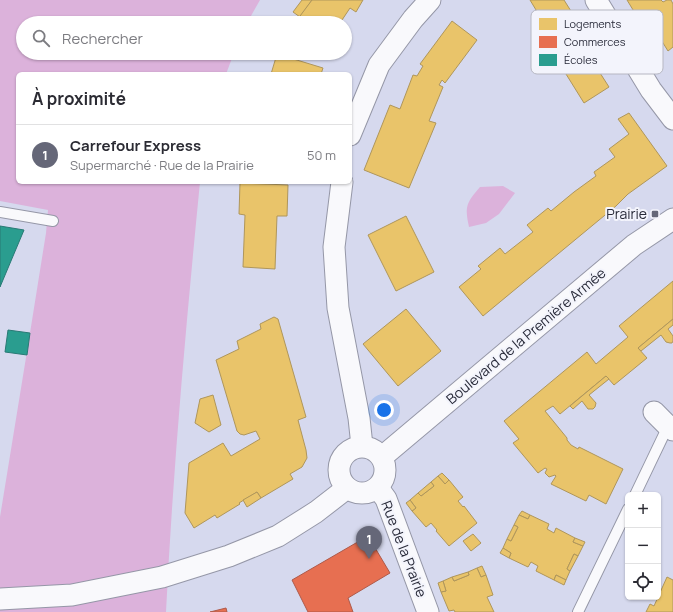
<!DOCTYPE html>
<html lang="fr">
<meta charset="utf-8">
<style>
:root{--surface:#fff;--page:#f7f7f7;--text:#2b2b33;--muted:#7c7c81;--line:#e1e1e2;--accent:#656778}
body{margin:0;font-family:Manrope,sans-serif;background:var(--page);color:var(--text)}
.controls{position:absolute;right:12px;bottom:12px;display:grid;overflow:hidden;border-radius:6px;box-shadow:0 1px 3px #0004}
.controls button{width:36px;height:36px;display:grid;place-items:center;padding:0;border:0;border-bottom:1px solid var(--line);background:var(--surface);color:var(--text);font:20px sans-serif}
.you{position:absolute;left:384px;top:410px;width:14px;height:14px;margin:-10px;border:3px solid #fff;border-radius:50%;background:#1a73e8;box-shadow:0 0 0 6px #1a73e833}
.badge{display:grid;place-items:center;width:26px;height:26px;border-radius:50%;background:var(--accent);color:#fff;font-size:13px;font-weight:700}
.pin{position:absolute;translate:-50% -33px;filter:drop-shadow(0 1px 2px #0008)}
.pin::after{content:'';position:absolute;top:21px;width:14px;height:12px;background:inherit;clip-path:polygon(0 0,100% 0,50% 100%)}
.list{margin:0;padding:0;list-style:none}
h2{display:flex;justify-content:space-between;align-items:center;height:52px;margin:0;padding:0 16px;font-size:17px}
h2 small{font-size:13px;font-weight:400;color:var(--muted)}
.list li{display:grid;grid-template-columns:26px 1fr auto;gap:12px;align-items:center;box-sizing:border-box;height:60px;padding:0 16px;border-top:1px solid var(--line)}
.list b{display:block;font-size:15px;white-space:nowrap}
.list p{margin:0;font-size:13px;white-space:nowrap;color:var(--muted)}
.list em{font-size:13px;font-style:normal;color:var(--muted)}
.icon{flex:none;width:22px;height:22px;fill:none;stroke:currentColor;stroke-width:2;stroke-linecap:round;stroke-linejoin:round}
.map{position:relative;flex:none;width:673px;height:612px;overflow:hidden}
.search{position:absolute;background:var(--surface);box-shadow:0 1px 3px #0004;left:16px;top:16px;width:336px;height:44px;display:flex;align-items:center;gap:10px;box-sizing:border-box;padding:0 14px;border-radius:22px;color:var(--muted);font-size:15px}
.panel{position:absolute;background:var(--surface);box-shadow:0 1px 3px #0004;left:16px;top:72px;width:336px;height:112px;border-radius:6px}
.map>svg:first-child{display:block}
.green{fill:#dcb2db}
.homes{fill:#e9c46a;stroke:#af965b}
.shops{fill:#e76f51;stroke:#ae5a4a}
.schools{fill:#2a9d8f;stroke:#297a75}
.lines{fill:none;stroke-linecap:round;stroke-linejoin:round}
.lane-casing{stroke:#9597a7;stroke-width:12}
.street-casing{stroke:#9597a7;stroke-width:23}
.lane{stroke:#f9f9fc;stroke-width:10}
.street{stroke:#f9f9fc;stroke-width:21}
.poi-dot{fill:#656778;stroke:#f3f4fc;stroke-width:1.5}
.labels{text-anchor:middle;stroke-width:4;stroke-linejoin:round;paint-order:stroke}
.poi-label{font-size:14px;fill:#282a39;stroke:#f3f4fc;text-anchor:end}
.street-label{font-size:14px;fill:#282a39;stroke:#f3f4fc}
.key{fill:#f3f4fc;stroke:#b6b7c2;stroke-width:1}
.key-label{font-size:11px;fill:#282a39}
</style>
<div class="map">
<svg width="673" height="612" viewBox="0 0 673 612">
<rect width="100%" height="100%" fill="#d6d9ee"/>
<g class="green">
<path d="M 0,0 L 260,0 L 247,23 L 23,23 L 23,53 L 234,53 L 226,74 L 18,74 L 18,182 L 200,182 C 186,325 173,468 166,612 L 0,612 L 0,517 L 30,333 L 46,233 L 48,210 L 0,201 Z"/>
<path d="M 503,186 L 515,193 L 499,214 L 486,223 L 469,227 C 468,222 466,214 467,208 C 468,200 475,193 480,187 Z"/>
</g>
<g class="homes">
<path d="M 302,0 L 312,0 L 300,17 L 293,12 Z"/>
<path d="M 312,0 L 363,0 L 356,12 L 350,8 L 340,23 L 302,23 L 297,20 Z"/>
<path d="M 530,0 L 564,0 L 593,46 L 586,51 L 609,87 L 584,103 L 561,66 L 569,60 L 558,42 L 556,43 Z"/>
<path d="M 627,0 L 661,0 L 663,2 L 667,0 L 671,0 L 673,4 L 673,47 L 668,51 L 645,14 L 638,18 Z"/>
<path d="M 452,21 L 477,40 L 445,83 L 442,80 L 439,85 L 443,87 L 429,121 L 436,123 L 409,188 L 364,170 L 390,105 L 400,109 L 413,75 L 417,76 L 423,66 L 420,64 Z"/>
<path d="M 277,54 L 323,68 L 321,74 L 271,74 Z"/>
<path d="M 629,113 L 667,166 L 628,194 L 616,206 L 483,316 L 459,287 L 481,269 L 478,266 L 500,248 L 505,254 L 533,232 L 527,225 L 548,208 L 551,211 L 574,192 L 596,176 L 594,172 L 615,157 L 609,149 L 629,134 L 618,119 Z"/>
<path d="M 240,183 L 288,185 L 287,216 L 277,216 L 275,269 L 243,267 L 245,215 L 239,214 Z"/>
<path d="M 406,216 L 434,272 L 396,291 L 368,235 Z"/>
<path d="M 673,281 L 673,319 L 638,348 L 647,358 L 614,385 L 606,376 L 560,414 L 553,406 L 545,411 L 567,438 L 567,440 L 571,445 L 578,449 L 579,447 L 623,469 L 606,504 L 589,495 L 586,501 L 551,484 L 556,476 L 555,475 L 549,477 L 545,473 L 547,469 L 545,468 L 538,473 L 513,443 L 519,439 L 504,421 L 587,352 L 596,364 L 628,337 L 619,326 Z"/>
<path d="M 406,309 L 441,351 L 398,386 L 363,344 Z"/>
<path d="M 274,317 L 278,319 L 306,417 L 298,420 L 306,450 L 307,458 L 302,467 L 290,474 L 293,479 L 261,498 L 257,492 L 239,503 L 240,504 L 217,518 L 215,515 L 194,528 L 185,513 L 189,463 L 223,443 L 231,456 L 260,439 L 256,431 L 244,435 L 240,434 L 237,431 L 216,360 L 239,349 L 237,341 L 261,329 L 260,324 Z"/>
<path d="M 673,319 L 673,325 L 668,329 L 673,336 L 673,341 L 672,343 L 670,343 L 666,342 L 661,335 L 641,351 L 638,348 Z"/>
<path d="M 606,376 L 609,379 L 589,395 L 596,403 L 595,407 L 593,409 L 588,409 L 582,401 L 573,409 L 570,406 Z"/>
<path d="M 213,395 L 221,425 L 209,432 L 195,423 L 200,399 Z"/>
<path d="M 442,473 L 449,480 L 445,484 L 438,476 Z"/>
<path d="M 438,476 L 445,484 L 449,480 L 463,497 L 458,501 L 463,507 L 464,506 L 477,523 L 449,546 L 436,531 L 437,530 L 431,523 L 426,527 L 412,511 L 416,508 L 410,500 L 418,493 L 421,496 L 434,486 L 431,482 Z"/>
<path d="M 431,482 L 434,486 L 421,496 L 418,493 Z"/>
<path d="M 257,492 L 261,498 L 247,507 L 243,500 Z"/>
<path d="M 410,500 L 416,508 L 412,511 L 406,503 Z"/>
<path d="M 522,511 L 530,515 L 528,519 L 519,515 Z"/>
<path d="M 519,515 L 528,519 L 530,515 L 549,524 L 547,529 L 554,533 L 556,528 L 575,538 L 573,542 L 583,546 L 578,556 L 574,554 L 567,569 L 570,571 L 566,580 L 556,575 L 554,580 L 536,571 L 538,566 L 531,562 L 528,567 L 509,558 L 511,553 L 503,548 L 507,539 L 511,541 L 518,527 L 514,525 Z"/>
<path d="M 514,525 L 518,527 L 511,541 L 507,539 Z"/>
<path d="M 473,534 L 481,543 L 471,551 L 463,541 Z"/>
<path d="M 575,538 L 585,542 L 583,546 L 573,542 Z"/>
<path d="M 503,548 L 511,553 L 509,558 L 500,553 Z"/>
<path d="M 574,554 L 578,556 L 570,571 L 567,569 Z"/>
<path d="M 482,566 L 486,575 L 481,577 L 477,568 Z"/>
<path d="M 477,568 L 481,577 L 486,575 L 493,595 L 487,597 L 494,612 L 455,612 L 454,610 L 449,611 L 441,592 L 446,591 L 443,581 L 452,577 L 454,581 L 469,575 L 468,572 Z"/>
<path d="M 468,572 L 469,575 L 454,581 L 452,577 Z"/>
<path d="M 556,575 L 566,580 L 564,585 L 554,580 Z"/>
<path d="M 667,577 L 673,580 L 673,612 L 646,612 L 650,604 L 654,606 Z"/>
<path d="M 443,581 L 446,591 L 441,592 L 438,583 Z"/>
</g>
<g class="shops">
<path d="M 368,536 L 390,573 L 348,598 L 353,612 L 308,612 L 292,580 Z"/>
<path d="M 226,608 L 227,612 L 210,612 Z"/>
</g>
<g class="schools">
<path d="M 0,226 L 24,230 L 0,287 Z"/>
<path d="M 8,330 L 30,333 L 27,355 L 5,352 Z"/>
</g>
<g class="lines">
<defs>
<g id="lane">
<path d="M 0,212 L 53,221"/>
<path d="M 635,495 L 668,426"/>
<path d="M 578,612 L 628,509"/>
</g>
<g id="street">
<path d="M 596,0 L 651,90 L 673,119"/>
<path d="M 350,135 L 379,65 L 413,19 L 430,0"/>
<path d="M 342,182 L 334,247 L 338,308 L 359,418 L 362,446"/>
<path d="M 654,412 L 668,426 L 673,430"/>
<circle cx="362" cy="470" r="23"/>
<path d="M 382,457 L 634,245 L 673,219"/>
<path d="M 378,488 L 386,499 L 428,612"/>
<path d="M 0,599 L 72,595 L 162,577 L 229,556 L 278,536 L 316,512 L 347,488"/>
</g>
</defs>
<use href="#lane" class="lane-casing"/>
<use href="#street" class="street-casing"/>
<use href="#lane" class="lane"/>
<use href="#street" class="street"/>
</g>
<rect class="poi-dot" x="651" y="210" width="8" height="8" rx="2"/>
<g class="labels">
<g class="poi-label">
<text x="647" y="219">Prairie</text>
</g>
<g class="street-label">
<text transform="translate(526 336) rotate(-40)" y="5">Boulevard de la Première Armée</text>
<text transform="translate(404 549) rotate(69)" y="5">Rue de la Prairie</text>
</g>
</g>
<rect x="531" y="10" width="132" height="64" rx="6" class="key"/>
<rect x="539" y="18" width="18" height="12" fill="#e9c46a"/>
<rect x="539" y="36" width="18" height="12" fill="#e76f51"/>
<rect x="539" y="54" width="18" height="12" fill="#2a9d8f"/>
<g class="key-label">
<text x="564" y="28">Logements</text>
<text x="564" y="46">Commerces</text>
<text x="564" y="64">Écoles</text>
</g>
</svg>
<div class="controls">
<button>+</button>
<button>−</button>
<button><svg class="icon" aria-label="locate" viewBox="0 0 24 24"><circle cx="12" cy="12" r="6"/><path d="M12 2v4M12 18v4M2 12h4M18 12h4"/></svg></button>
</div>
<div class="you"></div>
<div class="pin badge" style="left:369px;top:559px">1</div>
<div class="search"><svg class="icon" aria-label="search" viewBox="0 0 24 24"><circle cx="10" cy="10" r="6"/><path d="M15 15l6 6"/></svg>Rechercher</div>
<section class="panel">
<h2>À proximité<small></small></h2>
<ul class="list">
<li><span class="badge">1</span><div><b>Carrefour Express</b><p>Supermarché · Rue de la Prairie</p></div><em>50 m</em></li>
</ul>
</section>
</div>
